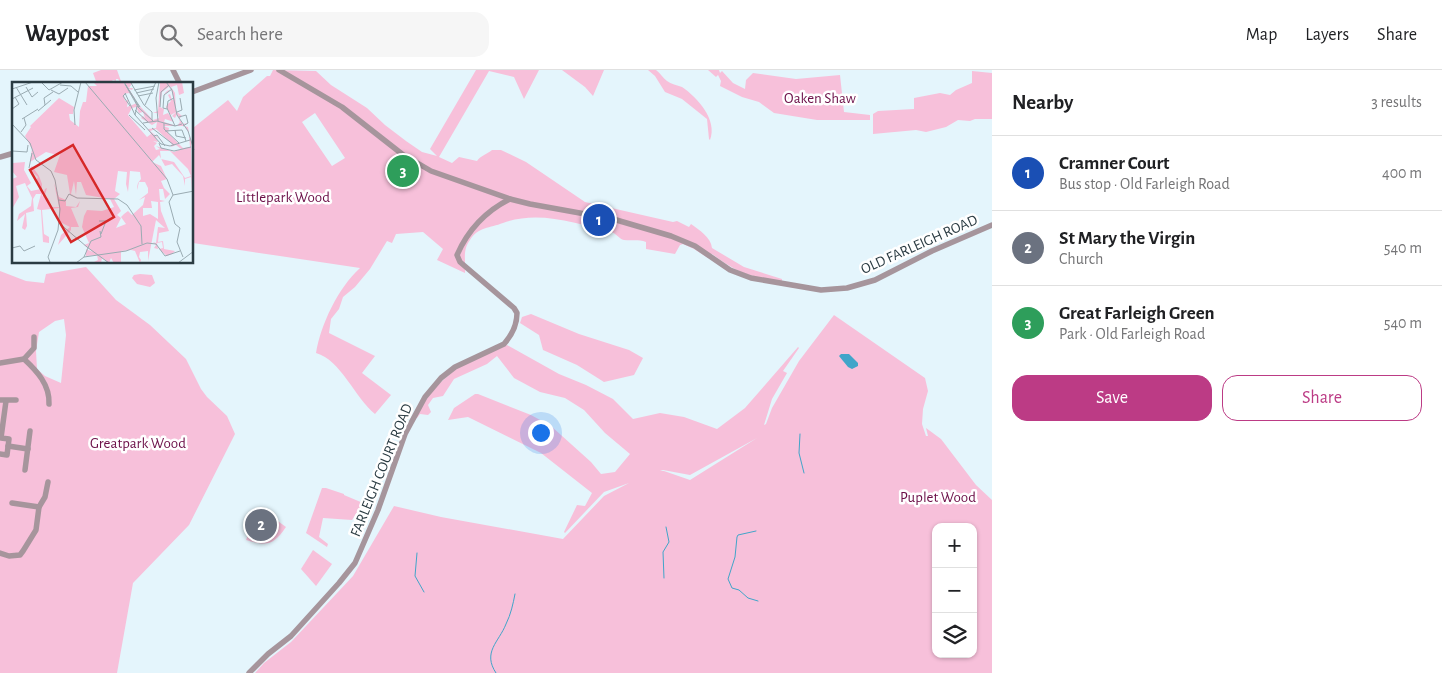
<!DOCTYPE html>
<meta charset="utf-8">
<style>
:root{--surface:#fff;--page:#f6f6f6;--text:#202124;--muted:#757577;--line:#e0e0e0;--accent:#bc3b85}
body{margin:0;font-family:"Alegreya Sans",sans-serif;background:var(--page);color:var(--text)}
.controls{position:absolute;right:15px;bottom:15px;display:grid;overflow:hidden;border-radius:10px;box-shadow:0 1px 4px #0004}
.controls button{width:45px;height:45px;display:grid;place-items:center;padding:0;border:0;border-bottom:1px solid var(--line);background:var(--surface);color:var(--text);font:25px sans-serif}
.you{position:absolute;left:540px;top:362px;width:18px;height:18px;margin:-12px;border:4px solid #fff;border-radius:50%;background:#1a73e8;box-shadow:0 0 0 8px #1a73e833}
.badge{display:grid;place-items:center;width:32px;height:32px;border-radius:50%;background:var(--accent);color:#fff;font-size:16px;font-weight:700}
.pin{position:absolute;translate:-50% -50%;border:2px solid #fff;box-shadow:0 1px 5px #0006}
.list{margin:0;padding:0;list-style:none}
h2{display:flex;justify-content:space-between;align-items:center;height:65px;margin:0;padding:0 20px;font-size:21px}
h2 small{font-size:16px;font-weight:400;color:var(--muted)}
.list li{display:grid;grid-template-columns:32px 1fr auto;gap:15px;align-items:center;box-sizing:border-box;height:75px;padding:0 20px;border-top:1px solid var(--line)}
.list b{display:block;font-size:19px;white-space:nowrap}
.list p{margin:0;font-size:16px;white-space:nowrap;color:var(--muted)}
.list em{font-size:16px;font-style:normal;color:var(--muted)}
.actions{display:flex;gap:10px;padding:15px 20px}
.actions a{flex:1;padding:11px 0;border:1px solid var(--accent);border-radius:15px;text-align:center;font-size:18px;color:var(--accent)}
.actions .main{background:var(--accent);color:#fff}
.icon{flex:none;width:28px;height:28px;fill:none;stroke:currentColor;stroke-width:2;stroke-linecap:round;stroke-linejoin:round}
.map{position:relative;flex:none;width:992px;height:603px;overflow:hidden}
header{display:flex;align-items:center;gap:30px;box-sizing:border-box;height:70px;padding:0 25px;background:var(--surface);border-bottom:1px solid var(--line)}
header strong{font-size:24px}
nav{display:flex;gap:28px;margin-inline-start:auto;font-size:18px}
.search{width:350px;height:45px;background:var(--page);display:flex;align-items:center;gap:12px;box-sizing:border-box;padding:0 18px;border-radius:15px;color:var(--muted);font-size:19px}
main{display:flex}
aside{flex:1;background:var(--surface)}
.map>svg:first-child{display:block}
.green{fill:#f7c0da;fill-rule:evenodd}
.water{fill:#41a5c9}
.lines{fill:none;stroke-linecap:round;stroke-linejoin:round}
.stream{stroke:#41a5c9;stroke-width:1}
.minor{stroke:#a6959c;stroke-width:5.5}
.labels{text-anchor:middle;stroke-width:5;stroke-linejoin:round;paint-order:stroke}
.park-label{font-size:15px;fill:#6c0f48;stroke:#fff}
.street-label{font-size:15px;fill:#2a3b42;stroke:#fff}
.inset-road{fill:none;stroke:#9aabb2;stroke-width:1}
.view{fill:#d62828;fill-opacity:0.15;stroke:#d62828;stroke-width:2.5}
.inset-edge{fill:none;stroke:#2a3b42;stroke-width:2.5}
</style>
<header>
<strong>Waypost</strong>
<div class="search"><svg class="icon" aria-label="search" viewBox="0 0 24 24"><circle cx="10" cy="10" r="6"/><path d="M15 15l6 6"/></svg>Search here</div>
<nav><a>Map</a><a>Layers</a><a>Share</a></nav>
</header>
<main>
<div class="map">
<svg width="992" height="603" viewBox="0 0 992 603">
<rect width="100%" height="100%" fill="#e4f5fc"/>
<g class="green">
<path d="M 101,0 L 117,0 L 122,14 L 118,9 L 116,9 L 116,11 L 113,10 L 112,11 L 97,14 L 93,3 Z"/>
<path d="M 273,0 L 316,1 L 331,15 L 367,38 L 385,55 L 406,71 L 422,82 L 437,86 L 430,79 L 476,0 L 539,0 L 524,29 L 514,7 L 489,1 L 439,87 L 452,93 L 459,87 L 477,91 C 480,86 487,84 492,80 L 501,80 L 526,92 L 585,132 L 673,152 L 677,151 L 689,157 L 691,154 C 699,160 711,167 712,178 L 744,197 L 782,209 L 782,212 C 749,206 739,204 712,184 L 708,188 L 694,179 L 683,174 L 680,175 L 675,184 L 646,179 L 646,172 C 638,169 632,171 624,170 C 619,169 616,163 611,162 C 576,153 538,140 503,153 C 490,158 478,157 470,170 C 462,181 466,190 465,203 L 437,190 L 443,179 L 423,162 L 396,164 L 392,173 L 387,171 L 370,199 L 355,217 L 343,227 L 339,239 L 331,249 L 329,263 L 375,286 L 362,303 L 391,325 L 375,344 C 355,328 341,290 316,283 C 321,254 338,218 360,198 L 193,173 L 193,58 L 228,30 L 237,41 L 243,27 L 267,6 L 270,6 ZM 315,43 L 345,88 L 332,96 L 302,52 Z"/>
<path d="M 562,0 L 604,0 L 593,26 L 585,17 Z"/>
<path d="M 648,0 L 656,0 C 660,3 663,8 667,11 C 671,14 677,15 682,17 C 697,27 718,50 710,70 L 709,69 L 707,49 L 682,29 L 665,22 L 655,6 Z"/>
<path d="M 708,0 L 719,0 L 720,3 L 722,1 L 733,13 L 745,19 L 746,10 L 753,3 L 796,9 L 840,5 L 844,42 L 870,45 L 870,50 L 817,50 L 774,43 L 759,32 L 742,27 L 720,16 L 721,11 L 718,5 L 716,7 Z"/>
<path d="M 972,1 L 992,3 L 992,49 L 975,49 L 970,51 L 958,50 L 946,57 L 926,62 L 916,60 L 873,64 L 873,44 L 878,41 L 914,39 L 914,28 L 940,23 L 950,25 L 956,20 L 972,13 Z"/>
<path d="M 86,197 L 116,230 L 150,255 L 186,289 L 201,319 L 207,327 L 227,346 L 235,364 L 189,455 L 133,513 L 117,603 L 0,603 L 0,201 L 26,211 L 44,213 L 46,204 ZM 64,249 L 66,265 L 61,313 L 45,306 L 37,299 L 36,281 L 39,262 L 55,251 Z"/>
<path d="M 140,204 L 152,205 L 155,213 L 150,217 L 137,214 L 132,208 L 134,205 Z"/>
<path d="M 531,244 L 579,264 L 629,280 L 643,288 L 634,305 L 604,312 L 577,295 L 543,280 L 539,265 L 520,253 L 522,247 Z"/>
<path d="M 834,245 L 925,308 L 928,321 L 923,339 L 922,354 L 926,366 L 928,366 L 926,358 L 941,369 L 976,415 L 992,430 L 992,603 L 255,603 L 264,593 L 291,572 L 353,506 L 394,436 L 441,447 L 563,469 L 604,426 L 629,413 L 604,422 L 565,463 L 564,462 L 577,435 L 585,436 L 592,423 L 541,383 L 468,347 L 448,350 L 454,338 L 475,324 L 478,324 L 531,345 L 551,356 L 591,392 L 601,404 L 615,402 L 630,384 L 605,363 L 584,340 L 565,328 L 540,322 L 514,308 L 497,286 L 487,294 L 454,309 L 443,326 L 433,328 L 428,335 L 431,342 L 428,345 L 420,344 L 417,348 L 414,347 L 435,317 L 448,306 L 458,297 L 507,275 L 559,304 L 586,315 L 613,329 L 633,349 L 660,343 L 684,347 L 717,359 L 745,338 L 798,277 L 799,278 L 783,301 L 787,303 L 772,329 L 764,355 L 766,354 L 772,338 L 799,291 ZM 757,368 L 690,410 L 664,401 L 660,401 L 663,400 L 690,405 ZM 936,457 L 973,457 L 973,584 L 936,584 Z"/>
<path d="M 322,418 L 326,418 L 344,424 L 344,425 L 363,433 L 352,450 L 323,448 L 319,467 L 328,474 L 327,477 L 306,463 Z"/>
<path d="M 258,441 L 262,443 L 250,467 L 257,468 L 258,463 L 262,464 L 265,461 L 268,450 L 262,447 L 263,444 L 275,449 L 286,457 C 273,476 267,476 246,470 Z"/>
<path d="M 313,480 L 332,494 L 316,516 L 301,499 Z"/>
</g>
<path class="water" d="M 841,284 L 849,284 L 858,293 L 858,296 L 852,299 L 848,297 L 839,286 Z"/>
<g class="lines">
<g class="stream">
<path d="M 800,364 L 799,383 L 804,403"/>
<path d="M 756,461 L 738,465 L 737,467 L 735,487 L 728,509 L 732,518 L 739,520 L 748,528 L 758,531"/>
<path d="M 417,483 L 415,506 L 424,522"/>
<path d="M 664,508 L 663,482 L 669,472 L 666,457"/>
<path d="M 496,603 C 482,582 499,572 506,554 C 511,544 513,534 515,524"/>
</g>
<g class="minor">
<path d="M 173,0 L 180,14"/>
<path d="M 279,0 L 342,37 L 402,84 L 431,101 L 510,129 L 530,134 L 613,149 L 671,166 L 695,176 L 730,200 L 751,208 L 821,220 L 847,218 L 875,210 L 932,181 L 992,155"/>
<path d="M 192,22 L 251,0"/>
<path d="M 0,87 L 14,83"/>
<path d="M 24,289 C 37,301 50,315 49,334"/>
<path d="M 0,293 L 24,289 L 34,278 L 34,267"/>
<path d="M 0,330 L 16,330"/>
<path d="M 8,376 L 28,379"/>
<path d="M 0,384 L 7,385 L 9,369 L 1,368 L 6,331"/>
<path d="M 25,400 L 30,361"/>
<path d="M 12,433 L 39,437"/>
<path d="M 0,483 L 9,486 L 20,485 L 23,481 L 36,460 L 39,437 L 45,427 L 48,412"/>
<path d="M 249,603 L 268,584 L 291,566 L 339,513 L 355,493 L 378,440 L 405,364 L 425,327 L 441,308 L 455,297 L 504,274 C 512,265 517,255 517,243 L 514,238 L 460,192 L 457,185 C 468,160 486,141 510,129"/>
</g>
</g>
<g class="labels">
<g class="park-label">
<text x="820" y="33">Oaken Shaw</text>
<text x="283" y="132">Littlepark Wood</text>
<text x="138" y="378">Greatpark Wood</text>
<text x="938" y="432">Puplet Wood</text>
</g>
<g class="street-label">
<text transform="translate(919 174) rotate(-24)" y="5">OLD FARLEIGH ROAD</text>
<text transform="translate(381 400) rotate(-68)" y="5">FARLEIGH COURT ROAD</text>
</g>
</g>
<g transform="translate(12 12)">
<rect width="181" height="181" fill="#e4f5fc"/>
<path d="M 81,0 L 111,0 L 113,3 L 113,0 L 121,0 L 117,6 L 121,6 L 120,8 L 117,7 L 124,18 L 117,11 L 112,12 L 113,19 L 116,18 L 115,25 L 125,21 L 141,38 L 147,36 L 146,31 L 141,31 L 146,29 L 148,0 L 170,0 L 172,11 L 167,13 L 165,3 L 159,5 L 163,11 L 164,29 L 170,34 L 167,37 L 171,42 L 175,41 L 172,44 L 176,45 L 177,51 L 172,44 L 151,44 L 157,46 L 156,51 L 171,66 L 178,65 L 177,54 L 179,57 L 180,109 L 179,95 L 173,97 L 173,104 L 171,94 L 160,82 L 153,84 L 147,73 L 140,80 L 149,84 L 155,97 L 149,99 L 152,106 L 158,112 L 153,117 L 151,107 L 147,107 L 148,118 L 153,119 L 148,120 L 149,129 L 157,149 L 147,151 L 146,160 L 151,159 L 152,167 L 163,169 L 160,172 L 155,174 L 147,167 L 151,166 L 150,160 L 145,161 L 146,167 L 142,166 L 144,163 L 141,160 L 144,161 L 146,145 L 153,146 L 144,138 L 136,179 L 136,169 L 128,170 L 127,175 L 129,178 L 128,181 L 123,169 L 119,168 L 109,169 L 109,181 L 102,181 L 99,176 L 97,181 L 90,176 L 89,181 L 80,181 L 86,178 L 85,173 L 74,174 L 74,178 L 74,167 L 81,170 L 72,163 L 77,161 L 70,145 L 72,134 L 75,128 L 90,129 L 102,125 L 98,117 L 74,113 L 69,100 L 65,100 L 64,113 L 62,99 L 59,112 L 67,116 L 58,112 L 55,93 L 42,90 L 49,70 L 45,73 L 34,70 L 18,80 L 20,67 L 13,54 L 19,45 L 16,42 L 18,44 L 47,16 L 62,25 L 61,32 L 57,32 L 58,38 L 67,45 L 68,29 L 71,20 L 74,20 L 76,4 L 85,4 ZM 158,4 L 159,7 L 155,9 L 153,11 L 152,13 L 159,7 L 162,17 L 160,18 L 158,12 L 156,13 L 159,19 L 155,23 L 154,25 L 159,33 L 164,30 L 160,34 L 163,36 L 165,32 L 168,40 L 165,44 L 152,40 L 153,37 L 162,40 L 156,31 L 151,33 L 152,27 L 148,25 L 150,10 ZM 124,25 L 127,31 L 131,30 L 133,36 L 131,34 L 129,36 L 140,43 L 145,40 L 144,46 L 136,47 L 139,52 L 135,55 L 116,33 L 120,26 ZM 144,47 L 160,62 L 159,65 L 164,63 L 169,67 L 162,70 L 144,64 L 148,67 L 144,68 L 142,64 L 145,61 L 141,59 L 146,60 L 143,54 L 153,61 L 138,49 ZM 158,69 L 176,87 L 179,94 L 173,96 L 162,80 L 149,77 L 148,69 ZM 106,89 L 115,90 L 114,102 L 116,110 L 118,89 L 128,90 L 129,97 L 126,101 L 125,105 L 125,108 L 127,100 L 133,100 L 136,106 L 136,111 L 127,118 L 133,115 L 131,123 L 120,133 L 116,129 L 112,132 L 109,135 L 114,142 L 104,146 L 109,136 L 105,133 L 109,129 L 102,117 L 108,112 L 103,109 ZM 139,119 L 146,120 L 146,137 L 138,132 L 131,134 L 131,126 L 140,126 ZM 13,80 L 12,88 L 19,101 L 15,104 L 19,109 L 29,107 L 24,99 L 26,95 L 17,87 L 20,84 L 27,94 L 30,102 L 30,115 L 33,107 L 35,106 L 32,116 L 36,116 L 39,125 L 47,125 L 42,101 L 47,115 L 54,118 L 54,124 L 64,125 L 68,119 L 66,125 L 59,126 L 67,145 L 59,145 L 59,148 L 46,163 L 49,153 L 58,145 L 48,140 L 47,126 L 30,128 L 32,152 L 37,155 L 37,161 L 31,160 L 29,128 L 25,127 L 29,112 L 24,112 L 21,117 L 22,129 L 14,131 L 15,144 L 13,148 L 10,146 L 13,132 L 5,139 L 7,132 L 19,124 L 20,116 L 13,101 L 4,104 L 7,115 L 0,127 L 0,97 L 5,95 L 0,89 L 1,81 Z" fill="#f7c0da" fill-rule="evenodd"/>
<path class="inset-road" d="M 29,0 L 37,8 L 51,0M 73,0 L 155,97 L 161,113M 112,0 L 127,25M 154,0 L 160,8 L 165,33 L 176,49 L 182,68M 119,1 L 132,23M 48,3 L 59,4 L 66,10M 4,5 L 15,23M 14,5 L 20,15 L 26,10M 0,7 L 21,0M 39,8 L 47,12 L 56,6M 122,8 L 143,4M 113,11 L 123,33M 114,11 L 111,14 L 118,24M 124,11 L 142,7M 126,14 L 141,11M 162,16 L 156,19 L 155,26 L 163,44M 0,17 L 21,6M 33,23 L 32,16 L 41,10M 132,23 L 140,30 L 140,38M 133,23 L 144,0M 125,24 L 123,33 L 149,62 L 158,64 L 178,58M 128,25 L 113,2 L 126,25 L 141,39M 148,25 L 149,10 L 157,3M 0,27 L 7,22 L 3,15M 155,27 L 151,26 L 152,13 L 160,7M 123,28 L 136,40M 26,29 L 39,18M 165,30 L 170,28 L 168,16M 117,33 L 133,48M 167,35 L 174,33 L 176,41 L 171,44M 10,37 L 26,27M 146,39 L 144,16 L 147,0M 131,41 L 145,39 L 163,44 L 170,42M 152,41 L 152,47 L 167,61M 0,42 L 18,61 L 24,78 L 39,89 L 43,98 L 48,127 L 46,148 L 36,175 L 38,180M 63,43 L 62,28 L 69,0M 140,46 L 162,63M 163,48 L 164,54 L 174,56M 153,49 L 170,48 L 174,59M 9,50 L 14,43 L 12,36M 142,54 L 145,53 L 153,64M 147,61 L 149,66 L 162,69 L 179,65M 0,69 L 15,70 L 16,63M 17,86 L 20,71M 161,113 L 157,120 L 163,142 L 168,146 L 165,160 L 171,175M 161,113 L 182,109M 47,118 L 53,119 L 57,112 L 65,116 L 106,117 L 115,123 L 129,144 L 130,162M 87,139 L 94,139 L 89,152M 47,141 L 75,165M 75,165 L 97,181M 0,166 L 8,164 L 12,169 L 23,164M 72,175 L 114,169 L 135,161 L 144,162 L 153,174 L 168,169M 64,181 L 72,175 L 79,159 L 89,155 L 88,149M 166,181 L 182,169"/>
<path class="view" d="M 61,63 L 102,135 L 59,160 L 18,88 Z"/>
<rect width="181" height="181" class="inset-edge"/>
</g>
</svg>
<div class="controls">
<button>+</button>
<button>−</button>
<button><svg class="icon" aria-label="layers" viewBox="0 0 24 24"><path d="M12 4l9 5-9 5-9-5zM3 14l9 5 9-5"/></svg></button>
</div>
<div class="you"></div>
<div class="pin badge" style="left:599px;top:150px;background:#1a4fb4">1</div>
<div class="pin badge" style="left:261px;top:455px;background:#6b7280">2</div>
<div class="pin badge" style="left:403px;top:101px;background:#2e9e5b">3</div>
</div>
<aside>
<h2>Nearby<small>3 results</small></h2>
<ul class="list">
<li><span class="badge" style="background:#1a4fb4">1</span><div><b>Cramner Court</b><p>Bus stop · Old Farleigh Road</p></div><em>400 m</em></li>
<li><span class="badge" style="background:#6b7280">2</span><div><b>St Mary the Virgin</b><p>Church</p></div><em>540 m</em></li>
<li><span class="badge" style="background:#2e9e5b">3</span><div><b>Great Farleigh Green</b><p>Park · Old Farleigh Road</p></div><em>540 m</em></li>
</ul>
<div class="actions"><a class="main">Save</a><a>Share</a></div>
</aside>
</main>
